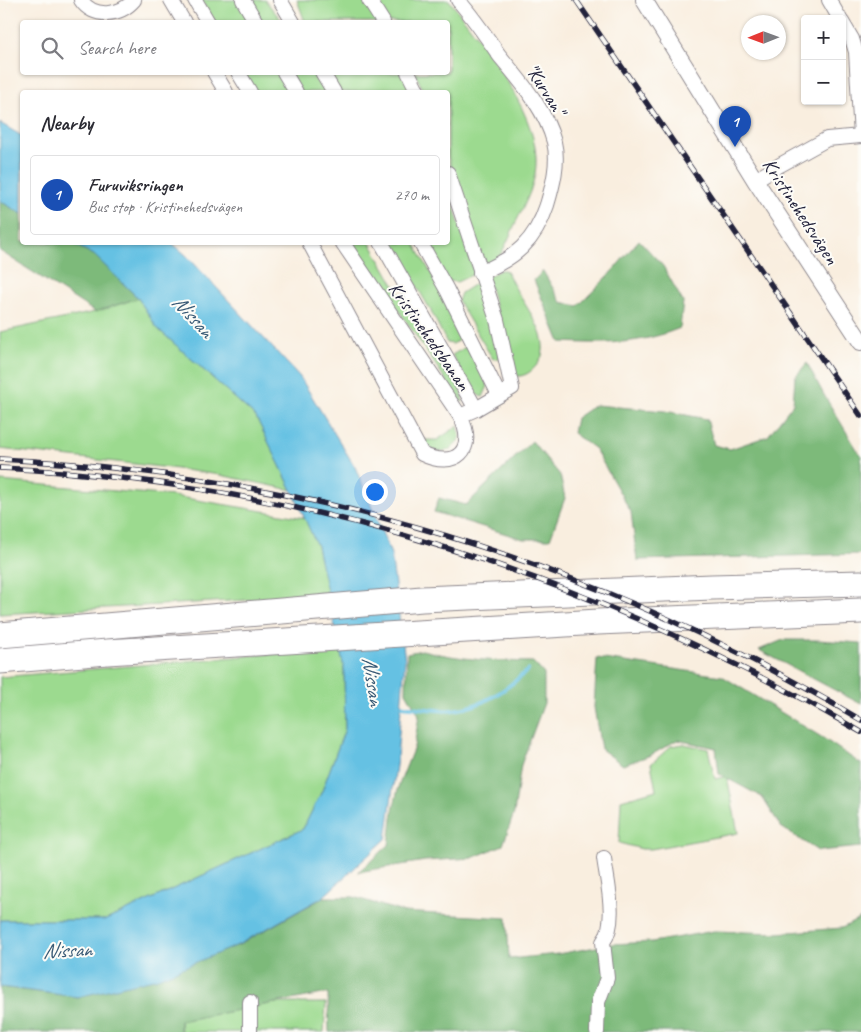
<!DOCTYPE html>
<meta charset="utf-8">
<style>
:root{--surface:#fff;--page:#f2f2f3;--text:#2b2b33;--muted:#7c7c81;--line:#e1e1e2;--accent:#c8321e}
body{margin:0;font-family:Caveat,sans-serif;background:var(--page);color:var(--text)}
.controls{position:absolute;right:15px;top:15px;display:grid;overflow:hidden;border-radius:5px;box-shadow:0 1px 4px #0004}
.controls button{width:45px;height:45px;display:grid;place-items:center;padding:0;border:0;border-bottom:1px solid var(--line);background:var(--surface);color:var(--text);font:25px sans-serif}
.compass{position:absolute;left:741px;top:15px;width:45px;height:45px;border-radius:50%;background:var(--surface);box-shadow:0 1px 4px #0004;rotate:269deg}
.you{position:absolute;left:374px;top:491px;width:18px;height:18px;margin:-12px;border:4px solid #fff;border-radius:50%;background:#1a73e8;box-shadow:0 0 0 8px #1a73e833}
.badge{display:grid;place-items:center;width:32px;height:32px;border-radius:50%;background:var(--accent);color:#fff;font-size:16px;font-weight:700}
.pin{position:absolute;translate:-50% -41px;filter:drop-shadow(0 1px 2px #0008)}
.pin::after{content:'';position:absolute;top:26px;width:18px;height:15px;background:inherit;clip-path:polygon(0 0,100% 0,50% 100%)}
.list{margin:0;padding:0;list-style:none}
h2{display:flex;justify-content:space-between;align-items:center;height:65px;margin:0;padding:0 20px;font-size:21px}
h2 small{font-size:16px;font-weight:400;color:var(--muted)}
.list li{display:grid;grid-template-columns:32px 1fr auto;gap:15px;align-items:center;box-sizing:border-box;height:80px;margin:0 10px 10px;padding:0 10px;border:1px solid var(--line);border-radius:5px}
.list b{display:block;font-size:19px;white-space:nowrap}
.list p{margin:0;font-size:16px;white-space:nowrap;color:var(--muted)}
.list em{font-size:16px;font-style:normal;color:var(--muted)}
.icon{flex:none;width:28px;height:28px;fill:none;stroke:currentColor;stroke-width:2;stroke-linecap:round;stroke-linejoin:round}
.map{position:relative;flex:none;width:861px;height:1032px;overflow:hidden}
.search{position:absolute;background:var(--surface);box-shadow:0 1px 4px #0004;left:20px;top:20px;width:430px;height:55px;display:flex;align-items:center;gap:12px;box-sizing:border-box;padding:0 18px;border-radius:5px;color:var(--muted);font-size:19px}
.panel{position:absolute;background:var(--surface);box-shadow:0 1px 4px #0004;left:20px;top:90px;width:430px;height:155px;border-radius:5px}
.map>svg:first-child{display:block}
.green{fill:#9cda8f;stroke:#5f7e65}
.forest{fill:#7dba7a;stroke:#506e5a}
.water{fill:#65c1e3;stroke:#44728f}
.lines{fill:none;stroke-linecap:round;stroke-linejoin:round}
.stream{stroke:#65c1e3;stroke-width:4}
.minor-casing{stroke:#8e888d;stroke-width:16}
.tertiary-casing{stroke:#8e888d;stroke-width:18}
.motorway-casing{stroke:#8e888d;stroke-width:27}
.minor{stroke:#fff;stroke-width:14}
.tertiary{stroke:#fff;stroke-width:16}
.motorway{stroke:#fff;stroke-width:25}
.rail-casing{stroke:#22223b;stroke-width:5.5}
.rail{stroke:#fdfcf7;stroke-width:4;stroke-dasharray:11;stroke-linecap:butt}
.labels{text-anchor:middle;stroke-width:4;stroke-linejoin:round;paint-order:stroke}
.street-label{font-size:20px;fill:#22223b;stroke:#fdfcf7}
.water-label{font-size:21px;font-style:italic;fill:#395a76;stroke:#fdfcf7}
</style>
<div class="map">
<svg width="861" height="1032" viewBox="0 0 861 1032">
<rect width="100%" height="100%" fill="#fdfcf7"/>
<filter id="ink" filterUnits="userSpaceOnUse"><feTurbulence type="fractalNoise" baseFrequency=".02" numOctaves="2"/><feDisplacementMap in="SourceGraphic" scale="10" xChannelSelector="R" yChannelSelector="G"/><feConvolveMatrix kernelMatrix="1 2 1 2 8 2 1 2 1" color-interpolation-filters="sRGB"/></filter>
<filter id="wash" filterUnits="userSpaceOnUse"><feTurbulence type="fractalNoise" baseFrequency=".0096" numOctaves="4" result="noise"/><feDisplacementMap in="SourceGraphic" scale="20" xChannelSelector="R" yChannelSelector="G"/><feGaussianBlur stdDeviation="1.12" result="paint"/><feColorMatrix in="noise" values="0 0 0 0 0 0 0 0 0 0 0 0 0 0 0 0 0 1.4 0 .05"/><feComposite in="paint" operator="in"/></filter>
<g filter="url(#wash)">
<rect width="100%" height="100%" fill="#f9eedf"/>
<g class="green">
<path d="M 201,0 L 238,0 L 251,22 L 215,22 Z"/>
<path d="M 250,0 L 265,0 L 283,22 L 263,22 Z"/>
<path d="M 297,0 L 363,0 L 378,22 L 305,22 Z"/>
<path d="M 374,0 L 449,0 C 479,38 536,110 536,159 C 537,182 525,204 515,224 C 511,233 502,256 495,261 C 492,263 487,263 484,264 L 468,220 L 448,157 L 448,92 L 424,92 L 415,73 L 448,72 L 448,22 L 388,22 Z"/>
<path d="M 244,73 L 280,73 L 291,92 L 256,92 Z"/>
<path d="M 290,73 L 317,73 L 328,92 L 301,92 Z"/>
<path d="M 328,73 L 404,73 L 413,92 L 340,92 Z"/>
<path d="M 448,187 L 474,272 L 474,274 L 457,282 L 447,281 L 425,243 L 448,242 Z"/>
<path d="M 353,243 L 370,243 C 384,267 398,292 412,316 C 425,337 463,379 463,402 L 460,401 Z"/>
<path d="M 392,243 L 414,243 L 463,330 L 463,337 L 453,344 L 447,343 L 431,311 Z"/>
<path d="M 500,270 L 505,270 L 508,273 C 517,300 561,341 535,367 C 530,373 523,377 515,376 L 487,277 Z"/>
<path d="M 475,284 L 478,284 L 497,340 L 500,358 L 493,359 L 491,356 L 458,301 L 461,293 Z"/>
<path d="M 138,298 L 157,328 L 256,417 L 292,490 L 220,475 L 170,468 L 0,449 L 0,332 L 95,312 Z"/>
<path d="M 471,344 L 488,386 L 483,397 C 470,395 459,366 452,355 Z"/>
<path d="M 458,426 L 460,437 C 453,454 433,458 423,440 L 437,440 Z"/>
<path d="M 0,481 L 173,496 L 305,518 L 317,546 L 328,592 L 247,600 L 0,614 Z"/>
<path d="M 340,648 L 344,668 L 345,729 L 322,791 L 303,829 L 106,920 L 0,920 L 0,677 Z"/>
<path d="M 684,744 L 708,749 L 715,779 L 727,776 L 738,833 L 651,849 L 642,849 L 619,843 L 621,800 L 656,790 L 651,764 L 671,746 Z"/>
<path d="M 256,1003 L 326,1003 L 324,1032 L 181,1032 L 180,1017 Z"/>
</g>
<g class="forest">
<path d="M 0,201 L 22,214 L 22,242 L 72,243 L 94,255 L 138,298 L 95,312 L 0,251 Z"/>
<path d="M 639,240 L 663,266 L 683,302 L 680,328 C 639,345 603,344 560,342 L 534,280 L 543,271 L 561,302 L 578,306 L 608,276 Z"/>
<path d="M 807,363 L 824,395 L 861,456 L 861,554 L 637,560 L 631,512 L 595,449 L 573,433 L 576,418 L 595,405 L 665,411 L 707,419 L 714,445 L 730,449 L 768,436 L 793,404 L 795,377 Z"/>
<path d="M 532,441 L 560,475 L 565,498 L 550,539 L 523,539 L 434,512 L 439,498 L 466,505 Z"/>
<path d="M 783,640 L 818,640 L 861,643 L 861,704 L 759,650 Z"/>
<path d="M 422,650 C 461,660 493,661 533,662 L 544,674 L 544,703 L 521,765 L 514,813 L 503,845 L 472,858 L 425,861 L 358,872 L 389,845 L 393,810 L 399,785 L 414,747 L 419,715 L 406,692 L 407,653 Z"/>
<path d="M 597,658 L 722,676 L 823,738 L 861,764 L 861,847 L 818,851 L 781,827 L 762,797 L 719,774 L 716,748 L 677,740 L 651,755 L 623,765 L 601,749 L 594,707 Z"/>
<path d="M 324,897 L 354,897 L 403,912 L 507,918 L 509,959 L 558,954 L 612,944 L 652,942 L 714,931 L 777,933 L 842,928 L 861,918 L 861,1032 L 329,1032 L 328,993 L 180,1021 L 180,1032 L 0,1032 L 0,987 L 78,997 L 239,945 Z"/>
</g>
<g class="water">
<path d="M 0,123 L 22,136 L 22,214 L 0,201 Z"/>
<path d="M 72,243 L 172,243 L 187,256 L 300,377 L 355,467 L 391,554 L 405,660 L 397,758 L 386,839 L 323,897 L 238,945 L 158,978 L 78,997 L 0,987 L 0,920 L 106,920 L 303,829 L 322,791 L 345,729 L 344,668 L 317,546 L 292,490 L 256,417 L 157,328 L 138,298 L 94,255 Z"/>
</g>
<g class="lines">
<path class="stream" d="M 402,706 C 417,707 438,712 453,710 C 483,707 507,689 528,670"/>
</g>
</g>
<g filter="url(#ink)">
<g class="lines">
<defs>
<g id="minor">
<path d="M 81,0 C 93,19 120,16 134,0"/>
<path d="M 171,0 L 184,22"/>
<path d="M 195,0 L 208,22"/>
<path d="M 243,0 L 256,22"/>
<path d="M 280,0 L 293,22"/>
<path d="M 369,0 L 383,22"/>
<path d="M 458,0 C 473,17 486,36 499,55 C 520,81 545,108 554,142 C 559,162 553,185 547,205 C 535,242 515,258 480,273"/>
<path d="M 829,0 L 840,19"/>
<path d="M 842,22 L 852,39 L 856,52 L 861,136"/>
<path d="M 214,72 L 226,92"/>
<path d="M 238,72 L 250,92"/>
<path d="M 284,72 L 296,92"/>
<path d="M 322,72 L 334,92"/>
<path d="M 408,72 L 418,92"/>
<path d="M 755,180 L 780,165 L 827,139 L 861,136"/>
<path d="M 309,242 L 422,454 C 455,470 478,450 460,416"/>
<path d="M 342,242 L 460,416 L 476,409 L 512,388 L 497,320 L 448,173"/>
<path d="M 381,242 L 476,409"/>
<path d="M 420,242 L 447,290 L 499,395"/>
<path d="M 250,1002 L 250,1032"/>
<path d="M 597,1032 L 598,1002 L 607,978 L 603,942 C 618,923 607,881 604,858"/>
</g>
<path id="tertiary" d="M 644,0 L 755,180 L 861,342"/>
<g id="motorway">
<path d="M 0,635 L 422,599 L 712,587 L 861,583"/>
<path d="M 0,661 L 107,652 L 598,622 L 861,611"/>
</g>
</defs>
<use href="#minor" class="minor-casing"/>
<use href="#tertiary" class="tertiary-casing"/>
<use href="#motorway" class="motorway-casing"/>
<use href="#minor" class="minor"/>
<use href="#tertiary" class="tertiary"/>
<use href="#motorway" class="motorway"/>
<defs>
<g id="rail">
<path d="M 576,0 L 861,416"/>
<path d="M 0,459 C 307,474 597,562 861,720"/>
<path d="M 0,468 C 304,482 598,579 861,732"/>
</g>
</defs>
<use href="#rail" class="rail-casing"/>
<use href="#rail" class="rail"/>
</g>
</g>
<g class="labels">
<g class="street-label">
<text transform="translate(546 89) rotate(58)" y="7">"Kurvan"</text>
<text transform="translate(801 211) rotate(57)" y="7">Kristinehedsvägen</text>
<text transform="translate(430 336) rotate(55)" y="7">Kristinehedsbanan</text>
</g>
<g class="water-label">
<text transform="translate(193 316) rotate(48)" y="7">Nissan</text>
<text transform="translate(373 681) rotate(82)" y="7">Nissan</text>
<text transform="translate(67 950) rotate(-2)" y="7">Nissan</text>
</g>
</g>
</svg>
<div class="controls">
<button>+</button>
<button>−</button>
</div>
<svg class="compass" viewBox="-18 -18 36 36"><path d="M0-13l5 13h-10z" fill="#e53935"/><path d="M0 13l5-13h-10z" fill="#7c7c81"/></svg>
<div class="you"></div>
<div class="pin badge" style="left:735px;top:147px;background:#1a4fb4">1</div>
<div class="search"><svg class="icon" aria-label="search" viewBox="0 0 24 24"><circle cx="10" cy="10" r="6"/><path d="M15 15l6 6"/></svg>Search here</div>
<section class="panel">
<h2>Nearby<small></small></h2>
<ul class="list">
<li><span class="badge" style="background:#1a4fb4">1</span><div><b>Furuviksringen</b><p>Bus stop · Kristinehedsvägen</p></div><em>270 m</em></li>
</ul>
</section>
</div>
